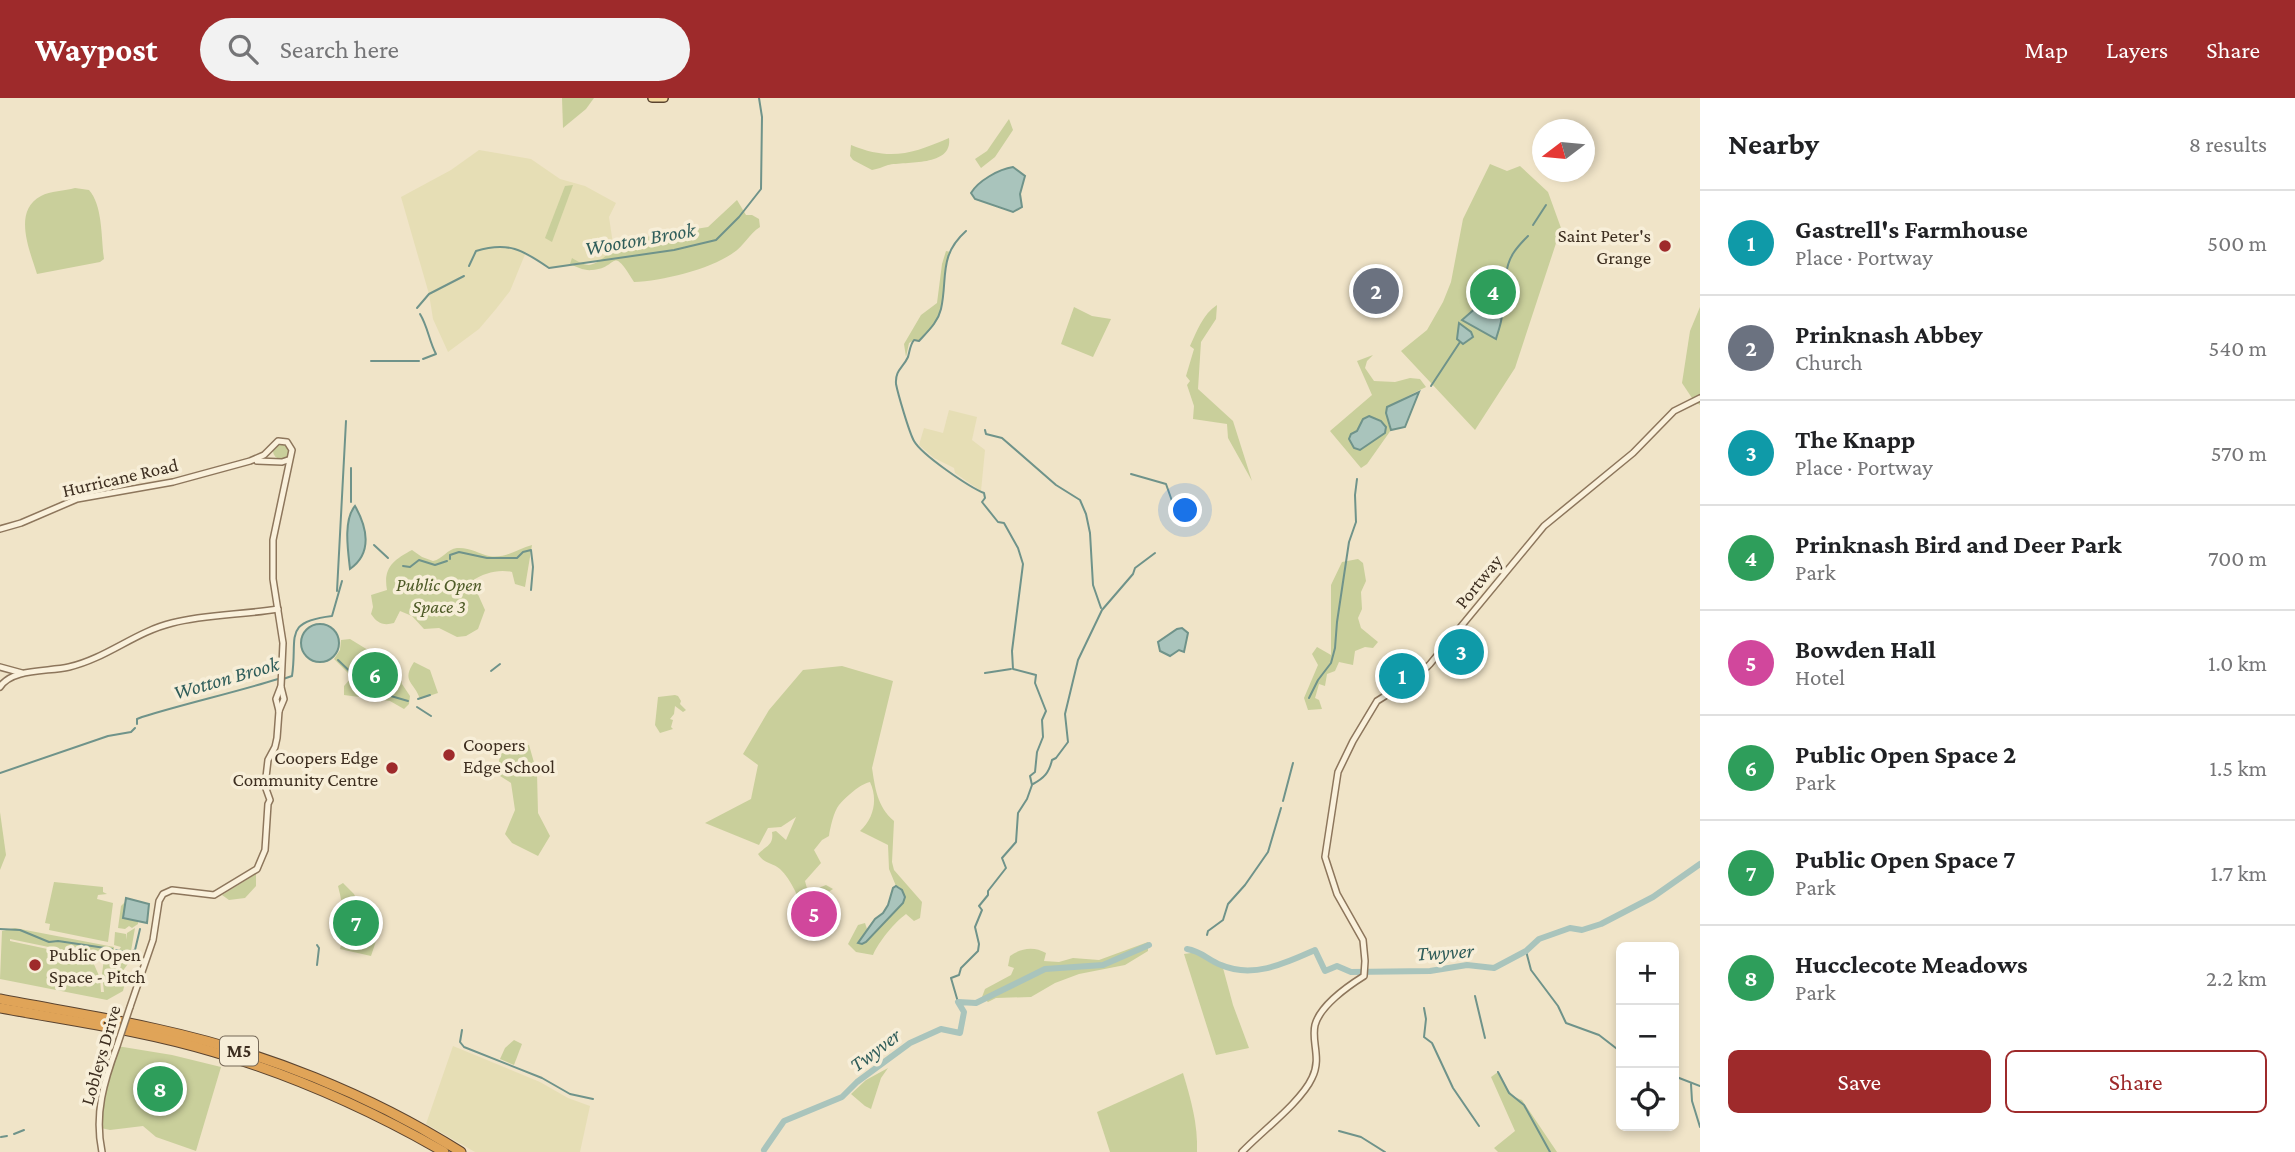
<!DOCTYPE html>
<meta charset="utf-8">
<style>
:root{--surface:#fff;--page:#f2f2f2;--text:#202124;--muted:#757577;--line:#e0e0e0;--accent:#9e2a2b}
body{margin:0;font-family:"Crimson Pro",serif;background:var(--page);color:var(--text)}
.controls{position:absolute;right:21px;bottom:21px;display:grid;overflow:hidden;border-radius:10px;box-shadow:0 4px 10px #0003}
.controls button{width:63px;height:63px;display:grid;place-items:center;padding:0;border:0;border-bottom:2px solid var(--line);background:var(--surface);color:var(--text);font:35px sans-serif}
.compass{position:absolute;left:1532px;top:21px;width:63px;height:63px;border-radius:50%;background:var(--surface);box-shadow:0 4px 10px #0003;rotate:254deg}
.you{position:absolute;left:1186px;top:413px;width:24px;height:24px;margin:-18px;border:5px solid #fff;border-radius:50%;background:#1a73e8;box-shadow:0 0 0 10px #1a73e833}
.badge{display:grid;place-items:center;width:46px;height:46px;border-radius:50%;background:var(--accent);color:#fff;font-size:23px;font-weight:700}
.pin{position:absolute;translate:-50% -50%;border:4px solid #fff;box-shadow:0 2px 7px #0006}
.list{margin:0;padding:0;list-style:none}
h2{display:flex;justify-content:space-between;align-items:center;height:91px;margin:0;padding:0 28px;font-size:30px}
h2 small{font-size:23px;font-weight:400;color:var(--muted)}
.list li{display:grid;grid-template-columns:46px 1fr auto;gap:21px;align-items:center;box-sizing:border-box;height:105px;padding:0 28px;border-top:2px solid var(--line)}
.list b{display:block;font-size:26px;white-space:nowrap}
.list p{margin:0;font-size:23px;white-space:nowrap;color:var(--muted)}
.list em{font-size:23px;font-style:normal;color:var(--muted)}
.actions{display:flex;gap:14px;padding:21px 28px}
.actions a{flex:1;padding:16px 0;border:2px solid var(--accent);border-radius:10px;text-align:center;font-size:24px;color:var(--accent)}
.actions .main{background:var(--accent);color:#fff}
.icon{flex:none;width:38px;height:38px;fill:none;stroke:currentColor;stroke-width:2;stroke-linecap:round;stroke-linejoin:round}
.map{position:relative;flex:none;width:1700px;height:1054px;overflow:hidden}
header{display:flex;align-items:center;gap:42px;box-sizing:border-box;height:98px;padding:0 35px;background:var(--accent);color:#fff}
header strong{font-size:33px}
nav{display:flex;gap:38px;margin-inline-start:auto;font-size:24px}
.search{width:490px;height:63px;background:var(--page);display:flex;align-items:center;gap:18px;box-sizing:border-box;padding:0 24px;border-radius:38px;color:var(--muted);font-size:26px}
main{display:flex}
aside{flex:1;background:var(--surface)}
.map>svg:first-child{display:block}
.farmland{fill:#e6deb5}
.green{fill:#c9cf9b;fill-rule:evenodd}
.water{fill:#a9c4bc;stroke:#6f938a;stroke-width:2}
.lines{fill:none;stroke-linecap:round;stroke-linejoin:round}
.stream{stroke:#6f938a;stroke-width:2}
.river{stroke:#a9c4bc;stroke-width:6}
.minor-casing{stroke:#8d765c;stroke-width:8}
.major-casing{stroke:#5b4430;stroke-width:10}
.highway-casing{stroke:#5b4430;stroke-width:11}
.minor{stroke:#faf1dc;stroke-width:5}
.major{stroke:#f3d9a0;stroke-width:7}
.highway{stroke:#e0a458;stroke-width:9}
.minor-bridge-casing{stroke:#8d765c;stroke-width:8;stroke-linecap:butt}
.minor-bridge{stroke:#faf1dc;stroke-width:5}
.poi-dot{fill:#9e2a2b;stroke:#f7eed8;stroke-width:2.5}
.labels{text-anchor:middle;stroke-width:7;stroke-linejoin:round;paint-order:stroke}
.shield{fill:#f7eed8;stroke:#756857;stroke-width:2}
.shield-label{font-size:18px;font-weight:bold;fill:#3d2e20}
.poi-label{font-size:19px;fill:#3d2e20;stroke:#f7eed8;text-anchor:end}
.street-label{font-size:19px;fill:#3d2e20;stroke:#f7eed8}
.park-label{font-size:19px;font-style:italic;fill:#4d5a26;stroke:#f7eed8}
.water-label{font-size:21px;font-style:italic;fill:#2f5d5a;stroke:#f7eed8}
</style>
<header>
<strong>Waypost</strong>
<div class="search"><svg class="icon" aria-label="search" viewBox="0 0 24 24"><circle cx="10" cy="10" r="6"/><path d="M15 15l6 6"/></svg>Search here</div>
<nav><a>Map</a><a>Layers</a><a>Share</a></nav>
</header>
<main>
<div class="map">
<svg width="1700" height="1054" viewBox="0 0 1700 1054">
<rect width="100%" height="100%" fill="#f0e4c8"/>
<g class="farmland">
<path d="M 479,52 L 531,61 L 560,81 L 585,88 L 616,105 L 609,119 L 615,160 L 549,170 L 526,154 L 510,193 L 496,211 L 479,231 L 448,254 L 433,221 L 429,196 L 401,99 L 451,72 Z"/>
<path d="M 949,312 L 977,319 L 972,342 L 985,352 L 981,393 L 955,375 L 954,370 L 934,360 L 919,347 L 924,330 L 943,335 Z"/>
<path d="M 453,948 L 540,984 L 568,1000 L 590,1008 L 580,1054 L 475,1054 L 426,1026 Z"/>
</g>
<g class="green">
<path d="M 562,0 L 594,0 L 586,11 L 563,30 Z"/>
<path d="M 1009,21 L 1013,32 L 995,59 L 981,70 L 975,61 L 987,53 Z"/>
<path d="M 949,40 C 953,69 906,63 888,67 C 882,69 878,71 872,72 L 853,62 L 850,58 L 851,47 C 890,63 912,56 949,40 Z"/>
<path d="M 1490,66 L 1507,73 L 1520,68 L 1548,94 L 1561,130 L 1515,270 L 1475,332 L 1401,253 L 1427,232 L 1443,204 L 1451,184 L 1463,121 Z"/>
<path d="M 573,87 L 552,144 L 545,140 L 565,88 Z"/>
<path d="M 75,90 L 89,92 C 103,108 101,140 104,161 L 100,164 L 37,176 C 30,153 12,113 41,98 C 50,93 65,93 75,90 Z"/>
<path d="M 737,102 L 746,117 L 752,117 L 759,121 L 760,129 C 749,136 744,148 733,155 C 711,171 662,183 634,184 C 610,145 619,171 592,172 C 585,173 576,169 570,166 L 572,160 C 577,163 583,167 589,167 C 599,166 613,153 615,144 L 708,129 Z"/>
<path d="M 946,153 L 951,154 C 939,176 949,206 935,226 C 931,232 924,238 919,243 L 914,242 L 909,245 L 906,259 L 904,246 L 921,217 L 937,205 L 942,166 Z"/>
<path d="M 1217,207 L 1216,221 L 1201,244 L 1198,291 L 1233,323 L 1252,383 L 1228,340 L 1227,326 L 1193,321 L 1194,308 L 1187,287 L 1190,283 L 1186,278 L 1194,251 L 1190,248 C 1197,233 1203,216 1217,207 Z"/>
<path d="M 1074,209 L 1092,218 L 1111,221 L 1093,259 L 1061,246 Z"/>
<path d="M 1700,209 L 1700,307 L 1694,303 L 1682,285 L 1690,233 Z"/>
<path d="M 1373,257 L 1367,263 L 1365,270 L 1374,283 L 1395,284 L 1410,280 L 1420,281 L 1426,289 L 1400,302 L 1388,325 L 1391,332 L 1367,366 L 1361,370 L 1330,333 L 1372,297 L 1357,263 Z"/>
<circle cx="281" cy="353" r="8"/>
<path d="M 532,447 L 525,489 L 515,486 L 512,474 C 498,471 484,475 472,483 L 485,512 L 478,531 L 466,538 L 457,539 L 439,530 L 424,531 L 412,518 L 400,513 L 394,525 C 383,528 377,525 371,516 L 373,509 L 371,497 L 387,492 C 383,470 393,462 412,452 L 422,459 L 433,463 C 443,461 447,451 457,450 C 469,449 480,456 489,458 C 505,461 517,451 532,447 Z"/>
<path d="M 1358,461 L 1363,465 L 1366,483 L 1361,494 L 1362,511 L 1358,520 L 1361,530 L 1378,544 L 1373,550 L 1365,549 L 1355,553 L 1353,567 L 1339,564 L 1335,573 L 1327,576 L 1325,588 L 1319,586 L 1315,600 L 1319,602 L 1322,611 L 1308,612 L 1304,600 L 1318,567 L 1312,556 L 1317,549 L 1331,557 L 1331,487 L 1342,464 Z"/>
<path d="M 350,541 L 368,552 L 365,559 L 381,568 L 399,574 L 402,586 L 410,598 L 409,606 L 404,611 L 390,603 L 344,597 L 344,588 L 352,579 L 334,561 L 340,552 L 341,542 Z"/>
<path d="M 414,564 L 430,572 L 438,595 L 420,601 C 414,583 401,584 414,564 Z"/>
<path d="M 842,568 L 893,583 L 872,670 C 875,689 877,709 894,723 L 892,764 L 894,772 L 922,804 L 920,820 L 914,823 L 906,816 C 895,824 879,843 873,857 L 856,854 L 848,846 L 858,827 L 865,825 L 867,831 L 861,841 L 866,844 L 903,805 L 900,789 L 896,788 L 889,771 L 888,747 L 860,733 C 874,720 878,701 870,684 C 860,686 846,699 839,707 C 834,713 830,730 829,738 L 822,742 L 814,752 L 821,765 L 805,783 L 808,794 L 826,787 L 833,791 L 827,795 L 829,798 L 812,808 L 809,806 L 810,831 L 805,832 C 804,826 805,821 804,816 C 800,802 791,781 780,771 C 772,764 764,766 758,756 C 766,748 774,747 772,734 L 776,733 L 786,742 L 796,719 L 781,729 L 768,730 L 759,747 L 705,725 L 751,701 L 758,667 L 743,656 L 769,612 L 803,572 Z"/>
<path d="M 675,597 L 678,598 L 681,603 L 680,606 L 686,612 L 683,614 L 675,608 L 674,616 L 670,621 L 673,622 L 671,629 L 673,631 L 660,635 L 655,627 L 658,599 Z"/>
<path d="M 502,643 L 529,647 L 537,675 L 538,715 L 550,738 L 538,758 L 512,745 L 505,736 L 515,712 L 511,685 L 500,678 L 498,670 Z"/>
<path d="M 0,714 L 6,757 L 0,772 Z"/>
<path d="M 256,776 L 256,788 L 245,800 L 229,802 L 222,797 Z"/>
<path d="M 54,784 L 103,789 L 103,794 L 107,796 L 98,797 L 97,801 L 113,805 L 108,844 L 49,832 L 50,826 L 45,825 Z"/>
<path d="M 343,785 L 354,796 L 376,843 L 371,858 L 340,851 C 346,829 344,811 338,788 Z"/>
<path d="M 125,804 L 123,820 L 138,823 L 138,826 L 132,830 L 129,828 L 125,831 L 118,830 L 121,808 Z"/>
<path d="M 15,830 L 114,849 L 114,853 L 128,855 L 131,853 L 119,852 L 121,849 L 114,847 L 115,834 L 126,836 L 126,842 L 127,835 L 135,830 L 131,853 L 135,852 L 136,860 L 130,863 L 122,874 L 125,885 L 123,893 L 107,902 L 0,881 L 2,833 ZM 10,841 L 68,853 L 89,853 L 94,859 L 104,861 L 102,876 L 104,894 L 101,894 L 100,880 L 89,855 L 66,855 L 10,843 Z"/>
<path d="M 1148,844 L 1148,853 L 1125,867 L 1079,876 L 1055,885 L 1031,899 L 996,900 L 988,904 L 982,899 L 985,891 L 1011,877 L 1014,870 L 1008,868 L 1010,858 C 1021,850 1034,848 1046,855 L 1044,863 L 1059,864 L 1073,860 L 1099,862 Z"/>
<path d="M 1198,854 L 1223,870 L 1233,907 L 1249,950 L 1216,957 L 1184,856 Z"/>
<path d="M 514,942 L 522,946 L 514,967 L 500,961 L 505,950 Z"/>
<path d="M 117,948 L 172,957 L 221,969 L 196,1053 L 156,1039 L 143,1028 L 110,1032 L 101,1030 L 106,980 Z"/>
<path d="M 888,970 L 881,980 L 871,1011 L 865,1008 L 851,996 L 866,982 Z"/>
<path d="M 1498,974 C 1507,987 1507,997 1522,1002 L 1557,1054 L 1498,1054 L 1494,1050 L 1515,1033 L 1491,979 Z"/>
<path d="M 1183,975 C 1191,1002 1198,1026 1197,1054 L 1110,1054 L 1097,1014 Z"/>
</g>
<g class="water">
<path d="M 1013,69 L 1025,78 L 1020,96 L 1022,109 L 1013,114 L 975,101 L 971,95 C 978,83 999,71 1013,69 Z"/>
<path d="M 1486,201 L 1496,201 C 1507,213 1500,227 1496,241 L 1462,222 Z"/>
<path d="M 1459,225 L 1471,234 L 1473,239 L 1463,246 L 1457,241 Z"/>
<path d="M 1419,294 L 1405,329 L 1391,332 L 1386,315 L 1387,309 Z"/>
<path d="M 1369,318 L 1381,323 L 1386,329 L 1385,335 L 1360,352 L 1354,350 L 1349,341 L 1351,336 L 1357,333 L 1363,321 Z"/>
<path d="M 355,408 C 367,429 373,455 350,471 C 348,453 343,422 355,408 Z"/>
<circle cx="320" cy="545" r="19"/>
<path d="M 1182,530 L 1188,535 L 1184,554 L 1179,552 L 1170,558 L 1160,553 L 1158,544 L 1177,531 Z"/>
<path d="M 896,788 L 902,792 L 905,799 L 903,805 L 866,844 L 862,846 L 858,845 L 875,821 L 883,815 L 888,807 L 893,790 Z"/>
<path d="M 126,800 L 149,806 L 147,825 L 123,820 Z"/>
</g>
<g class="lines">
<g class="stream">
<path d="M 1533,127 L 1546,107"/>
<path d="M 469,168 L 476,153 C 508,143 523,152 549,170 L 674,152 L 716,142 L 739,119 L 761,91 L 762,19 L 759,0"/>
<path d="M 1506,177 C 1508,159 1516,150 1528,138"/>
<path d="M 417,210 L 429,196 L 464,178"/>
<path d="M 420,216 C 428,229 429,243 436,256 L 423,261"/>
<path d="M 371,263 L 419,263"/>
<path d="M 1431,288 L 1460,244"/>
<path d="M 985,332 L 986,336 L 1002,340 L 1056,387 L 1080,402 L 1086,416 L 1090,435 L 1093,487 L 1101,510"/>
<path d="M 1131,376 L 1166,386 L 1172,403 L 1180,402"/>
<path d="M 351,404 L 351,370"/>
<path d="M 374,447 L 388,460"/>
<path d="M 450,461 L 450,457 L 459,454 L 487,460 L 517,460 L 523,454 L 531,452 L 533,469 L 531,492"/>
<path d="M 403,468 L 410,469 L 419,462 L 435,467 L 447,463"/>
<path d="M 337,493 L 346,323"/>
<path d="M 338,562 L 360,583 L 376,586 L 384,596 L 408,603"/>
<path d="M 491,573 L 500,566"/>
<path d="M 985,575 L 1011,571"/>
<path d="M 283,581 L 292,578 C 298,539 282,524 332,518 L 342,483"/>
<path d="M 1309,600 L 1318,582 L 1331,565 L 1335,550 L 1337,524 L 1349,444 L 1356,424 L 1355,397 L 1357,381"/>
<path d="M 418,601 L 430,597"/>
<path d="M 417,609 L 431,618"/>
<path d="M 137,626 L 137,621 L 142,619 C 187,605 233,595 278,581"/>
<path d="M 0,675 L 108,638 L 131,634 L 135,630"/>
<path d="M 1033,686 C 1044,680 1049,675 1052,662 L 1056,660 L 1068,644 L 1065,616 L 1078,562 L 1102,512 L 1133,476 L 1135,470 L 1155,455"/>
<path d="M 1283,703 L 1293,665"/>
<path d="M 0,831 L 20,832 L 49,844 L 58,843 L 112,851"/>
<path d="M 1207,837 L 1208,833 L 1223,822 L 1228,806 L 1245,787 L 1268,754 L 1281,710"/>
<path d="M 317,847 L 319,850 L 317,867"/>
<path d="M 116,852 L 128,855 L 135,852 L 140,831"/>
<path d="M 1526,853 L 1531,872 L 1558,908 L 1566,925 L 1599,937 L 1621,954"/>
<path d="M 1475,898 L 1485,940"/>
<path d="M 958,904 L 951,880 L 959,877 L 961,870 L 978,853 L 979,846 L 975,829 L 982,812 L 979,808 L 988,797 L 988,793 L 1006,770 L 1002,760 L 1016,744 L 1018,715 L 1027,701 L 1032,687 L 1030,678 L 1035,674 L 1037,654 L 1043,639 L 1042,622 L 1046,613 L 1035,585 L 1036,577 L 1013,571 L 1012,553 L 1023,466 L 1018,450 L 1004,425 L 998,424 L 982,404 L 985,400 L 984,395 C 969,389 922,357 914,343 C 909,334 898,296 896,286 C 895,272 903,270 908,259 C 910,252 910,247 914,242 L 919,243 C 928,233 938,224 941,211 C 948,180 938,158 966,133"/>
<path d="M 1424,910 L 1426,921 L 1424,939 L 1432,945 L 1453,990 L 1479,1028"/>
<path d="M 462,932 L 460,944 L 464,949 L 542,980 L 570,996 L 593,1001"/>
<path d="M 1498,974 L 1509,995 L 1524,1007 L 1550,1054"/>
<path d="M 1674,978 L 1700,988"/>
<path d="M 1691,986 L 1692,1003 L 1700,1029"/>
<path d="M 1339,1033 L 1361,1039 L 1385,1054"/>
<path d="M 14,1036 L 24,1032"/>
<path d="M 1,1039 L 7,1038"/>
</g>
<g class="river">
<path d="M 1187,851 C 1201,853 1208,862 1221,867 C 1253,881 1286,865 1315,852 L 1325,873 L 1337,868 L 1351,874 L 1430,873 L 1467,867 L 1494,870 L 1526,853 L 1539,841 L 1570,830 L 1582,832 L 1601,826 L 1653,799 L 1700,766"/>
<path d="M 764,1052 L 784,1023 L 842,999 L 857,984 L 910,945 L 941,931 L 960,935 L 964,914 L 958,904 L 976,905 L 1045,871 L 1103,867 L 1149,847"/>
</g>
<defs>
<g id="minor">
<path d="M 257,363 L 282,364 L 288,362"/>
<path d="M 0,431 L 21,425 L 77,401 L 173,384 L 250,363 L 264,357 L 278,343 L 287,344 L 292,352 L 273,442 L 273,481 L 283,545 L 281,588 L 276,601 L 279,613 L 277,640 L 275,649 L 268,662 L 265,688 L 270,702 L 268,706 L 265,752 L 257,771 L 214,797 L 172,792 L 163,796 L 159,803 L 153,842 L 130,909"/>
<path d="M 0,569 L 22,575"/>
<path d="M 0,589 C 12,570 48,574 69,569 C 107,560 135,534 172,525 C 207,516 242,517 278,511"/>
<path d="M 279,613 L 284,601 L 281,589"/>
<path d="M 102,1054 C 94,1016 104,983 117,948"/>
<path d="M 1242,1054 C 1261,1034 1301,1004 1312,980 C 1322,960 1311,944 1315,927 C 1320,908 1348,888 1364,878 L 1365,863 L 1363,842 L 1337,796 L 1325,759 L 1338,674 L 1353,643 L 1377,603 L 1420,576 L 1430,566 L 1544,428 L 1633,355 L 1674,313 L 1700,300"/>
</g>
<path id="major" d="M 652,0 L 664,0"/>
<g id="highway">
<path d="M 0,901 C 52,911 105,919 157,931 C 263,954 369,996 461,1054"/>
<path d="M 0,910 C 71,923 145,933 214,954 C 295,978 371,1012 444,1054"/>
</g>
</defs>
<use href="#minor" class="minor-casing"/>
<use href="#major" class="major-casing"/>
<use href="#highway" class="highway-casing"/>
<use href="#minor" class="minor"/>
<use href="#major" class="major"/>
<use href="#highway" class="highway"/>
<defs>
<path id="minor-bridge" d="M 117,948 L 130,909"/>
</defs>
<use href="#minor-bridge" class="minor-bridge-casing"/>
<use href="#minor-bridge" class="minor-bridge"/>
</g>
<g class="poi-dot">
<circle cx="1665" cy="148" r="7"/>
<circle cx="449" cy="657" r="7"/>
<circle cx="392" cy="670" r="7"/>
<circle cx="35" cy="867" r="7"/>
</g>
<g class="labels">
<rect class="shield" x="220" y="938.5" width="38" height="29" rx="5"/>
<g class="shield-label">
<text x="239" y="959">M5</text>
</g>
<g class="poi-label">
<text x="1651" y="144">Saint Peter's<tspan x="1651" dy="22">Grange</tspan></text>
<text x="463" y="653" text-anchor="start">Coopers<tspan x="463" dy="22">Edge School</tspan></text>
<text x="378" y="666">Coopers Edge<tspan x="378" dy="22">Community Centre</tspan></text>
<text x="49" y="863" text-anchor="start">Public Open<tspan x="49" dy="22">Space - Pitch</tspan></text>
</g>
<g class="street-label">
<text transform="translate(120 379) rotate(-13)" y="7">Hurricane Road</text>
<text transform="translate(1478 483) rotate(-51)" y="7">Portway</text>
<text transform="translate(100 957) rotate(-74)" y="7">Lobleys Drive</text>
</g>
<g class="park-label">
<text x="439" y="493">Public Open<tspan x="439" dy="22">Space 3</tspan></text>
</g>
<g class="water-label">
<text transform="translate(640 141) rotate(-10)" y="7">Wooton Brook</text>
<text transform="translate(226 580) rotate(-16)" y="7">Wotton Brook</text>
<text transform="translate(1445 854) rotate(-3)" y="7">Twyver</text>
<text transform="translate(875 952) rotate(-37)" y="7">Twyver</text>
</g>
</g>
</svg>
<div class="controls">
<button>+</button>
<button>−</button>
<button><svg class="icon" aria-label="locate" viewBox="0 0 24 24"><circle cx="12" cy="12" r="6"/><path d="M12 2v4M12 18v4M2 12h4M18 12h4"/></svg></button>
</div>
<svg class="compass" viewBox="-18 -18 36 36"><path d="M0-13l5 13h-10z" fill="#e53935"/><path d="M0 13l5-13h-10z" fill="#757577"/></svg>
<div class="you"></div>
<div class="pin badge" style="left:1402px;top:578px;background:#0f9aa8">1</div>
<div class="pin badge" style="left:1376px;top:193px;background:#6b7280">2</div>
<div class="pin badge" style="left:1461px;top:554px;background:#0f9aa8">3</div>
<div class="pin badge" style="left:1493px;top:194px;background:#2e9e5b">4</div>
<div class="pin badge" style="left:814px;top:816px;background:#d1479c">5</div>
<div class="pin badge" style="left:375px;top:577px;background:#2e9e5b">6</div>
<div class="pin badge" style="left:356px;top:825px;background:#2e9e5b">7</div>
<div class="pin badge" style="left:160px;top:991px;background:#2e9e5b">8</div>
</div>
<aside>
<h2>Nearby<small>8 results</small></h2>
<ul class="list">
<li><span class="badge" style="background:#0f9aa8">1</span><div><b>Gastrell's Farmhouse</b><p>Place · Portway</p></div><em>500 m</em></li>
<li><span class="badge" style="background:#6b7280">2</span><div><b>Prinknash Abbey</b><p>Church</p></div><em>540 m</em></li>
<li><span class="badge" style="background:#0f9aa8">3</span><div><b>The Knapp</b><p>Place · Portway</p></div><em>570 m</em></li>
<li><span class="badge" style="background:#2e9e5b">4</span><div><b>Prinknash Bird and Deer Park</b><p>Park</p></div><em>700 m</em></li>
<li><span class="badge" style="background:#d1479c">5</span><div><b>Bowden Hall</b><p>Hotel</p></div><em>1.0 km</em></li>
<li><span class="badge" style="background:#2e9e5b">6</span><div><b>Public Open Space 2</b><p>Park</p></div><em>1.5 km</em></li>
<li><span class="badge" style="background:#2e9e5b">7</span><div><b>Public Open Space 7</b><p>Park</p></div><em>1.7 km</em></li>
<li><span class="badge" style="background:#2e9e5b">8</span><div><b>Hucclecote Meadows</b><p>Park</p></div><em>2.2 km</em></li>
</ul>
<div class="actions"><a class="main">Save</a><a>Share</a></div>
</aside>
</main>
